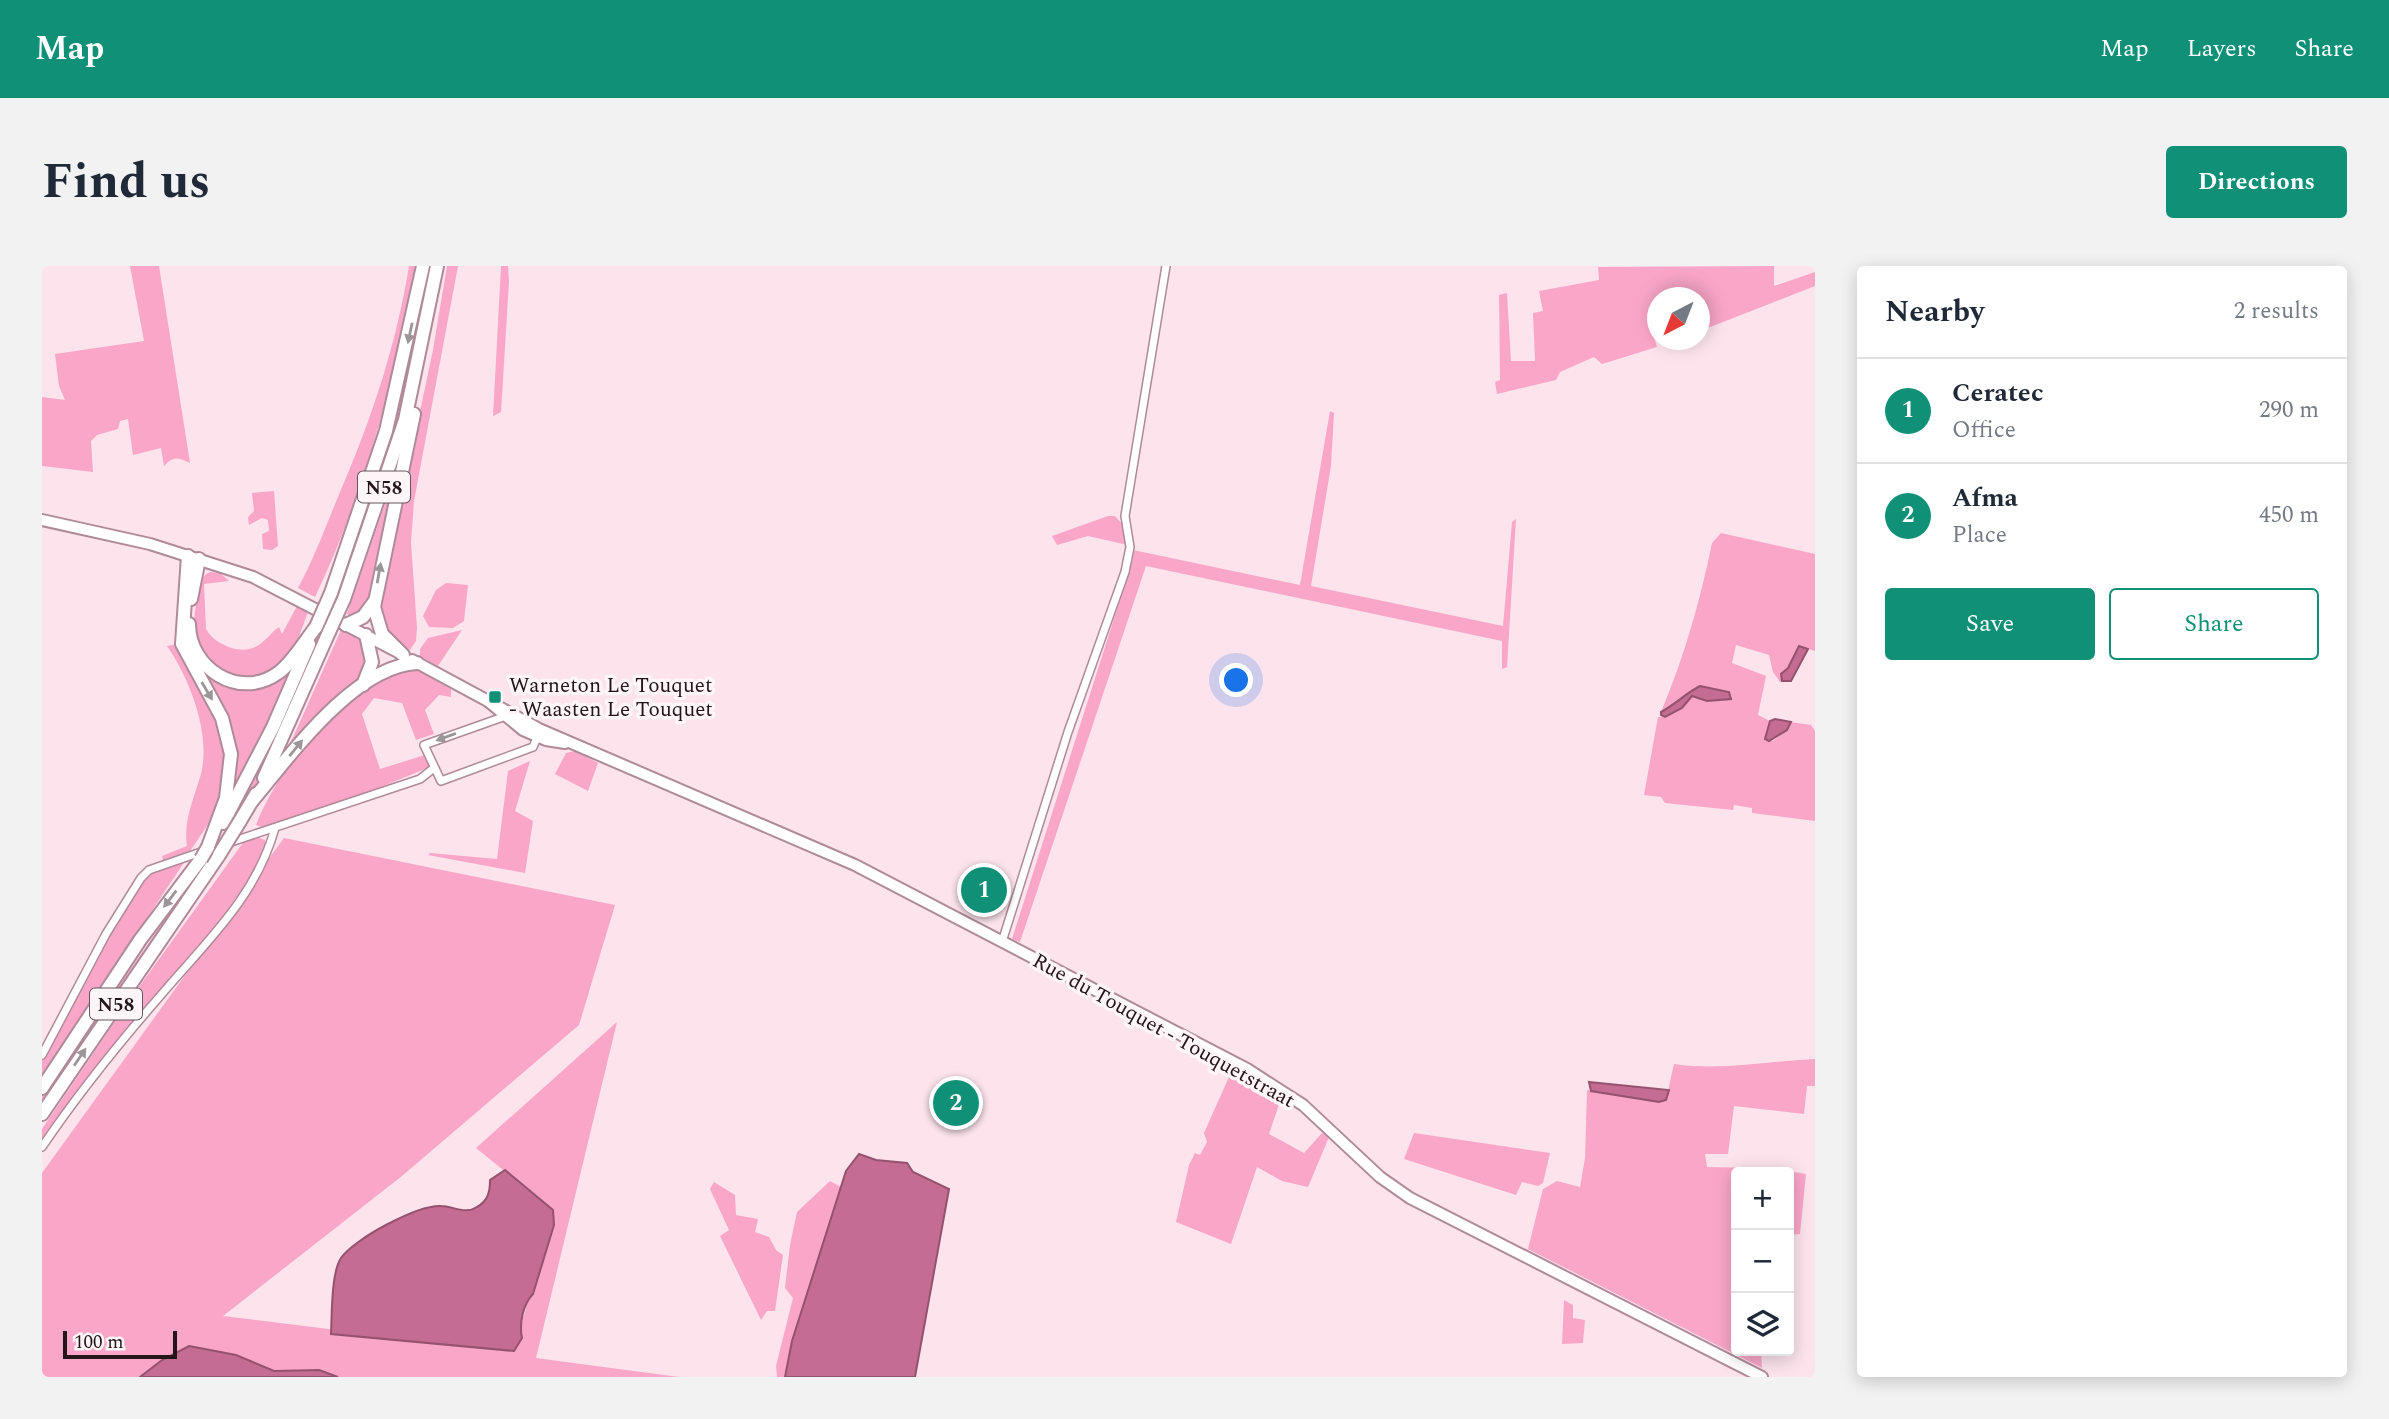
<!DOCTYPE html>
<meta charset="utf-8">
<style>
:root{--surface:#fff;--page:#f2f2f3;--text:#1f2937;--muted:#747a83;--line:#e0e1e3;--accent:#109076}
body{margin:0;font-family:Spectral,serif;background:var(--page);color:var(--text)}
.controls{position:absolute;right:21px;bottom:21px;display:grid;overflow:hidden;border-radius:7px;box-shadow:0 4px 18px #0003}
.controls button{width:63px;height:63px;display:grid;place-items:center;padding:0;border:0;border-bottom:2px solid var(--line);background:var(--surface);color:var(--text);font:35px sans-serif}
.compass{position:absolute;left:1605px;top:21px;width:63px;height:63px;border-radius:50%;background:var(--surface);box-shadow:0 4px 18px #0003;rotate:222deg}
.scale{position:absolute;left:21px;bottom:18px;width:114px;box-sizing:border-box;padding-left:7px;border:4px solid #23151a;border-top:0;font-size:19px;line-height:24px;white-space:nowrap;color:#23151a;-webkit-text-stroke:5px #fef5f8;paint-order:stroke}
.you{position:absolute;left:1195px;top:415px;width:24px;height:24px;margin:-18px;border:5px solid #fff;border-radius:50%;background:#1a73e8;box-shadow:0 0 0 10px #1a73e833}
.badge{display:grid;place-items:center;width:46px;height:46px;border-radius:50%;background:var(--accent);color:#fff;font-size:23px;font-weight:700}
.pin{position:absolute;translate:-50% -50%;border:4px solid #fff;box-shadow:0 2px 7px #0006}
.list{margin:0;padding:0;list-style:none}
h2{display:flex;justify-content:space-between;align-items:center;height:91px;margin:0;padding:0 28px;font-size:30px}
h2 small{font-size:23px;font-weight:400;color:var(--muted)}
.list li{display:grid;grid-template-columns:46px 1fr auto;gap:21px;align-items:center;box-sizing:border-box;height:105px;padding:0 28px;border-top:2px solid var(--line)}
.list b{display:block;font-size:26px;white-space:nowrap}
.list p{margin:0;font-size:23px;white-space:nowrap;color:var(--muted)}
.list em{font-size:23px;font-style:normal;color:var(--muted)}
.actions{display:flex;gap:14px;padding:21px 28px}
.actions a{flex:1;padding:16px 0;border:2px solid var(--accent);border-radius:7px;text-align:center;font-size:24px;color:var(--accent)}
.actions .main{background:var(--accent);color:#fff}
.icon{flex:none;width:38px;height:38px;fill:none;stroke:currentColor;stroke-width:2;stroke-linecap:round;stroke-linejoin:round}
.map{position:relative;flex:none;width:1773px;height:1111px;overflow:hidden;border-radius:7px}
header{display:flex;align-items:center;gap:42px;box-sizing:border-box;height:98px;padding:0 35px;background:var(--accent);color:#fff}
header strong{font-size:33px}
nav{display:flex;gap:38px;margin-inline-start:auto;font-size:24px}
.intro{display:flex;align-items:center;justify-content:space-between;box-sizing:border-box;height:168px;padding:0 42px}
h1{margin:0;font-size:49px}
.button{padding:18px 32px;border-radius:7px;background:var(--accent);color:#fff;font-size:24px;font-weight:700}
main{display:flex;gap:42px;padding:0 42px}
aside{flex:1;background:var(--surface);border-radius:7px;box-shadow:0 4px 18px #0003}
.map>svg:first-child{display:block}
.green{fill:#faa6c8}
.water{fill:#c56c92;stroke:#94526e;stroke-width:2}
.lines{fill:none;stroke-linecap:round;stroke-linejoin:round}
.minor-casing{stroke:#af8a98;stroke-width:10}
.secondary-casing{stroke:#af8a98;stroke-width:14}
.trunk-casing{stroke:#af8a98;stroke-width:16}
.minor{stroke:#fff;stroke-width:7}
.secondary{stroke:#fff;stroke-width:10}
.trunk{stroke:#fff;stroke-width:12}
.trunk-bridge-casing{stroke:#af8a98;stroke-width:16;stroke-linecap:butt}
.trunk-bridge{stroke:#fff;stroke-width:12}
.oneway{fill:#9c9698}
.poi-dot{fill:#109076;stroke:#fef5f8;stroke-width:2.5}
.labels{text-anchor:middle;stroke-width:7;stroke-linejoin:round;paint-order:stroke}
.shield{fill:#fef5f8;stroke:#65585d;stroke-width:2}
.shield-label{font-size:19px;font-weight:bold;fill:#23151a}
.poi-label{font-size:21px;fill:#23151a;stroke:#fef5f8;text-anchor:start}
.street-label{font-size:21px;fill:#23151a;stroke:#fef5f8}
</style>
<header>
<strong>Map</strong>
<nav><a>Map</a><a>Layers</a><a>Share</a></nav>
</header>
<div class="intro"><h1>Find us</h1><a class="button">Directions</a></div>
<main>
<div class="map">
<svg width="1773" height="1111" viewBox="0 0 1773 1111">
<rect width="100%" height="100%" fill="#fce3ec"/>
<g class="green">
<path d="M 88,0 L 117,0 L 148,197 C 136,191 131,190 122,200 L 119,182 L 91,189 L 86,153 L 78,155 L 76,163 L 55,169 L 49,175 L 51,206 L 0,200 L 0,131 L 23,134 L 17,120 L 13,88 L 102,75 Z"/>
<path d="M 367,0 L 374,0 C 353,113 323,226 273,331 L 256,322 C 274,289 286,254 301,219 C 331,149 355,75 367,0 Z"/>
<path d="M 386,0 L 391,0 L 369,106 L 349,183 L 294,340 L 290,339 C 331,227 364,117 386,0 Z"/>
<path d="M 405,0 L 416,0 L 372,235 L 369,277 L 375,362 L 374,375 L 368,384 C 352,375 342,359 337,340 L 391,84 Z"/>
<path d="M 459,0 L 466,0 L 467,16 L 459,146 L 451,150 Z"/>
<path d="M 1732,0 L 1732,20 L 1773,6 L 1773,20 L 1658,65 L 1658,32 L 1616,32 L 1615,62 L 1610,64 L 1615,81 L 1560,98 L 1552,91 L 1518,106 L 1514,114 L 1455,128 L 1453,116 L 1458,114 L 1457,29 L 1465,27 L 1469,95 L 1493,95 L 1491,47 L 1501,45 L 1497,25 L 1557,14 L 1556,1 Z"/>
<path d="M 1288,145 L 1292,147 L 1289,200 L 1269,320 L 1461,360 L 1470,256 L 1474,253 L 1465,401 L 1460,403 L 1460,375 L 1104,300 L 978,676 L 970,673 L 1091,293 L 1091,284 L 1258,319 Z"/>
<path d="M 360,189 L 330,327 L 325,341 L 312,352 L 305,348 Z"/>
<path d="M 232,225 L 236,280 L 230,284 L 221,283 L 220,268 L 227,265 L 226,254 L 220,252 L 207,259 L 206,251 L 212,245 L 210,227 Z"/>
<path d="M 1066,250 L 1073,250 L 1081,259 L 1086,279 L 1046,270 L 1015,279 L 1010,270 Z"/>
<path d="M 1679,267 L 1773,288 L 1773,385 L 1763,382 L 1739,408 L 1739,417 L 1731,406 L 1727,389 L 1694,379 L 1690,397 L 1724,410 L 1716,449 L 1728,455 L 1723,473 L 1731,475 L 1745,464 L 1749,456 L 1769,459 L 1773,465 L 1773,555 L 1710,547 L 1710,542 L 1692,539 L 1691,544 L 1623,537 L 1619,531 L 1602,529 L 1616,451 C 1633,451 1639,441 1650,429 L 1665,435 L 1687,426 L 1658,420 L 1638,436 L 1619,446 C 1642,391 1658,336 1670,277 Z"/>
<path d="M 168,306 L 178,307 L 187,315 L 162,318 L 164,363 C 172,378 199,390 215,380 C 223,376 229,366 237,361 L 240,368 L 255,340 L 266,346 C 259,364 254,385 239,399 C 216,421 175,412 158,386 C 149,371 152,349 155,333 C 156,321 157,311 168,306 Z"/>
<path d="M 404,317 L 426,319 L 422,355 L 411,362 L 387,361 L 381,350 L 394,324 Z"/>
<path d="M 144,351 L 152,390 L 206,419 L 251,398 L 218,476 L 187,533 L 193,487 L 143,377 Z"/>
<path d="M 281,358 L 286,359 L 226,497 L 192,559 L 187,557 L 236,464 Z"/>
<path d="M 299,364 L 324,377 L 325,408 L 240,496 Z"/>
<path d="M 420,364 L 396,400 L 378,390 L 378,383 L 386,372 Z"/>
<path d="M 136,378 L 176,457 L 183,488 L 177,538 L 163,563 L 148,585 L 121,595 L 120,590 L 145,580 C 141,554 152,533 159,508 C 169,468 148,413 125,380 Z"/>
<path d="M 370,401 L 409,423 L 409,431 L 397,429 L 383,444 L 392,468 L 374,474 L 360,437 L 332,432 L 320,448 L 338,503 L 383,489 L 388,501 L 329,525 L 220,561 L 214,559 C 238,497 305,419 370,401 Z"/>
<path d="M 533,485 L 556,497 L 546,525 L 513,508 L 524,487 Z"/>
<path d="M 488,495 L 473,545 L 491,555 L 483,607 L 386,589 L 388,587 L 455,593 L 466,505 Z"/>
<path d="M 212,570 L 223,574 L 224,582 L 211,614 L 242,572 L 573,639 L 537,759 L 360,910 L 181,1050 L 463,1085 L 478,1064 L 511,944 L 434,882 L 575,756 L 494,1092 L 637,1111 L 0,1111 L 0,907 L 183,654 L 57,799 L 0,874 L 0,863 L 89,732 L 203,574 Z"/>
<path d="M 169,587 L 175,588 L 0,842 L 0,831 Z"/>
<path d="M 143,595 L 0,810 L 0,794 L 83,640 L 105,609 Z"/>
<path d="M 1773,793 L 1773,820 L 1765,820 L 1762,848 L 1692,840 L 1686,888 L 1663,888 L 1665,901 L 1714,902 L 1714,906 L 1694,906 L 1694,1085 L 1719,1085 L 1720,1102 L 1486,983 L 1501,923 L 1515,915 L 1538,921 L 1543,892 L 1545,824 L 1624,834 L 1632,798 C 1680,805 1726,795 1773,793 Z"/>
<path d="M 1191,802 L 1240,830 L 1227,868 L 1262,887 L 1280,867 L 1287,871 L 1266,921 L 1240,915 L 1215,901 L 1189,978 L 1134,956 L 1147,899 L 1153,887 L 1158,889 L 1165,876 L 1162,867 Z"/>
<path d="M 1372,867 L 1508,887 L 1501,917 L 1496,920 L 1480,916 L 1474,929 L 1362,893 Z"/>
<path d="M 1752,906 L 1764,908 L 1758,968 L 1747,969 Z"/>
<path d="M 788,915 L 799,921 L 750,1075 L 743,1111 L 735,1111 L 734,1100 L 751,1032 L 743,1022 L 748,979 L 755,946 Z"/>
<path d="M 672,916 L 693,929 L 694,949 L 716,953 L 713,966 L 727,971 L 734,984 L 741,989 L 733,1045 L 725,1045 L 719,1054 L 678,970 L 687,964 L 668,923 Z"/>
<path d="M 1522,1034 L 1531,1039 L 1531,1052 L 1543,1054 L 1541,1077 L 1520,1078 Z"/>
</g>
<g class="water">
<path d="M 1757,380 L 1766,383 L 1749,415 L 1740,415 L 1739,408 L 1746,402 Z"/>
<path d="M 1658,420 L 1687,426 L 1689,433 L 1665,435 L 1650,430 L 1640,442 L 1623,451 L 1619,449 L 1619,446 C 1634,438 1644,427 1658,420 Z"/>
<path d="M 1733,453 L 1749,456 L 1745,464 L 1727,475 L 1723,473 L 1728,455 Z"/>
<path d="M 1547,816 L 1627,824 L 1624,834 L 1617,836 L 1549,825 Z"/>
<path d="M 817,888 L 834,894 L 865,897 L 871,906 L 907,923 L 873,1111 L 743,1111 L 750,1075 L 804,905 Z"/>
<path d="M 463,904 L 511,944 L 512,959 L 491,1028 C 481,1038 477,1058 480,1072 L 472,1085 L 289,1068 C 290,1049 289,1007 299,992 C 312,973 375,939 399,940 C 411,940 423,949 435,941 C 446,935 448,926 448,914 Z"/>
<path d="M 147,1080 L 194,1089 L 232,1105 L 277,1104 L 296,1111 L 98,1111 L 120,1094 Z"/>
</g>
<g class="lines">
<defs>
<g id="minor">
<path d="M 461,451 L 382,479 L 399,515 L 491,481 L 497,467"/>
<path d="M 186,577 L 378,513 L 392,502"/>
<path d="M 960,676 L 1026,466 L 1083,306 L 1088,281 L 1083,250 L 1124,0"/>
<path d="M 0,789 L 64,668 L 99,612 L 107,604 L 162,585"/>
<path d="M 0,881 C 36,828 77,777 119,729 C 164,676 214,631 233,562"/>
</g>
<g id="secondary">
<path d="M 0,254 L 108,278 L 211,311 L 356,386"/>
<path d="M 370,394 L 446,435 L 481,464 L 504,474 L 523,477"/>
<path d="M 446,435 L 497,463 L 813,599 L 1205,803 L 1261,839 L 1338,911 L 1368,932 L 1720,1111"/>
</g>
<g id="trunk">
<path d="M 146,290 L 140,378 L 180,452 L 189,488 L 184,532 L 166,581"/>
<path d="M 289,327 L 344,165 L 381,0"/>
<path d="M 149,333 L 157,293"/>
<path d="M 302,333 L 363,154 L 395,0"/>
<path d="M 147,358 C 147,402 197,435 236,407 C 251,396 262,376 274,361"/>
<path d="M 304,359 L 321,351 L 332,336"/>
<path d="M 361,389 L 340,368 L 332,341 L 372,148"/>
<path d="M 321,419 L 330,396 L 324,369"/>
<path d="M 222,512 L 287,366"/>
<path d="M 210,535 C 248,490 312,400 375,397"/>
<path d="M 198,555 L 214,528"/>
<path d="M 181,557 L 231,461 L 267,378"/>
<path d="M 0,822 L 98,674 L 159,593"/>
<path d="M 0,848 L 177,589"/>
</g>
</defs>
<use href="#minor" class="minor-casing"/>
<use href="#secondary" class="secondary-casing"/>
<use href="#trunk" class="trunk-casing"/>
<use href="#minor" class="minor"/>
<use href="#secondary" class="secondary"/>
<use href="#trunk" class="trunk"/>
<defs>
<g id="trunk-bridge">
<path d="M 274,361 L 289,327"/>
<path d="M 287,366 L 302,333"/>
<path d="M 177,589 L 198,555"/>
<path d="M 159,593 L 166,581"/>
</g>
</defs>
<use href="#trunk-bridge" class="trunk-bridge-casing"/>
<use href="#trunk-bridge" class="trunk-bridge"/>
</g>
<defs><path id="oneway-solid" d="M-6-.8H1V-3.2L6.5 0L1 3.2V.8H-6Z" transform="scale(1.75)"/></defs>
<g class="oneway">
<use href="#oneway-solid" transform="translate(368 67) rotate(102)"/>
<use href="#oneway-solid" transform="translate(337 307) rotate(-80)"/>
<use href="#oneway-solid" transform="translate(165 425) rotate(59)"/>
<use href="#oneway-solid" transform="translate(404 471) rotate(160)"/>
<use href="#oneway-solid" transform="translate(254 482) rotate(-51)"/>
<use href="#oneway-solid" transform="translate(128 633) rotate(127)"/>
<use href="#oneway-solid" transform="translate(38 791) rotate(-56)"/>
</g>
<rect class="poi-dot" x="446" y="424" width="14" height="14" rx="3.5"/>
<g class="labels">
<g class="shield">
<rect x="316" y="205.5" width="52" height="31" rx="5"/>
<rect x="48" y="722.5" width="52" height="31" rx="5"/>
</g>
<g class="shield-label">
<text x="342" y="228">N58</text>
<text x="74" y="745">N58</text>
</g>
<g class="poi-label">
<text x="467" y="426">Warneton Le Touquet<tspan x="467" dy="24">- Waasten Le Touquet</tspan></text>
</g>
<g class="street-label">
<text transform="translate(1122 764) rotate(29)" y="7">Rue du Touquet - Touquetstraat</text>
</g>
</g>
</svg>
<div class="controls">
<button>+</button>
<button>−</button>
<button><svg class="icon" aria-label="layers" viewBox="0 0 24 24"><path d="M12 4l9 5-9 5-9-5zM3 14l9 5 9-5"/></svg></button>
</div>
<svg class="compass" viewBox="-18 -18 36 36"><path d="M0-13l5 13h-10z" fill="#e53935"/><path d="M0 13l5-13h-10z" fill="#747a83"/></svg>
<div class="scale">100 m</div>
<div class="you"></div>
<div class="pin badge" style="left:942px;top:624px">1</div>
<div class="pin badge" style="left:914px;top:837px">2</div>
</div>
<aside>
<h2>Nearby<small>2 results</small></h2>
<ul class="list">
<li><span class="badge">1</span><div><b>Ceratec</b><p>Office</p></div><em>290 m</em></li>
<li><span class="badge">2</span><div><b>Afma</b><p>Place</p></div><em>450 m</em></li>
</ul>
<div class="actions"><a class="main">Save</a><a>Share</a></div>
</aside>
</main>
